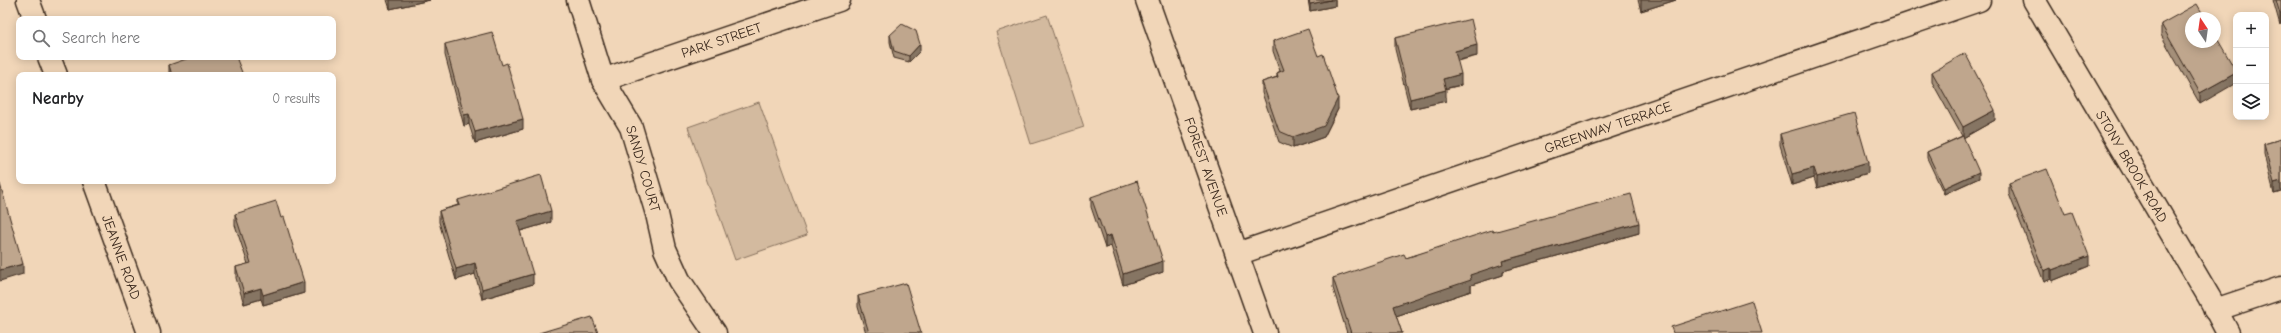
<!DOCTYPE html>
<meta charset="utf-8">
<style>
:root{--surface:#fff;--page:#f2f2f2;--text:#202124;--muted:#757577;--line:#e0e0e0}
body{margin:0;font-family:"Comic Neue",sans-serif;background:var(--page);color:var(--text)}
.controls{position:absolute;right:12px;top:12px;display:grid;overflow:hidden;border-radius:8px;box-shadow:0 2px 10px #0003}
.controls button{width:36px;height:36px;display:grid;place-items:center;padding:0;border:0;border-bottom:1px solid var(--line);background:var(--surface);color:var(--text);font:20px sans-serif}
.compass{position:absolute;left:2185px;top:12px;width:36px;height:36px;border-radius:50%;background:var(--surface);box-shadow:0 2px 10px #0003;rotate:347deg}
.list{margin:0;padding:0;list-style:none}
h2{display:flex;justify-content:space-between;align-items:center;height:52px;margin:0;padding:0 16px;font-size:17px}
h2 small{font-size:13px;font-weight:400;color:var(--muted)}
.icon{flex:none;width:22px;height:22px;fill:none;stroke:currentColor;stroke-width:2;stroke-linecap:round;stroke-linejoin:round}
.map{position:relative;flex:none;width:2281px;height:333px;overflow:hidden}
.search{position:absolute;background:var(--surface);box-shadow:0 2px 10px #0003;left:16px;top:16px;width:320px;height:44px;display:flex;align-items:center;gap:10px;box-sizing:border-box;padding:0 14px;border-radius:8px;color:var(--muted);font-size:15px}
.panel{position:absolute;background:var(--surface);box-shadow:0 2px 10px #0003;left:16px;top:72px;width:320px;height:112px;border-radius:8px}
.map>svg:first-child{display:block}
.green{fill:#d3ba9f;stroke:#87725e}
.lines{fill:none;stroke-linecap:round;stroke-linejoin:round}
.street-casing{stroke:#3b2a1e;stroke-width:25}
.secondary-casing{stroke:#3b2a1e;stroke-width:25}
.street{stroke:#f1d6b8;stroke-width:22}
.secondary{stroke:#f1d6b8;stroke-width:22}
.wall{fill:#a48f79;stroke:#3b2a1e}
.shaded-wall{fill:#867463;stroke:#3b2a1e}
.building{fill:#bfa68d;stroke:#3b2a1e}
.labels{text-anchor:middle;stroke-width:3;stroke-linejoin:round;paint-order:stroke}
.street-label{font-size:14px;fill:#3b2a1e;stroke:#f1d6b8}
</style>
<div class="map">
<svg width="2281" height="333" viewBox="0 0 2281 333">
<rect width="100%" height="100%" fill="#f1d6b8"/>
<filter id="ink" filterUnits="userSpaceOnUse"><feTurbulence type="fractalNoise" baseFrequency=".025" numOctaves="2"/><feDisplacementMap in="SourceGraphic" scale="8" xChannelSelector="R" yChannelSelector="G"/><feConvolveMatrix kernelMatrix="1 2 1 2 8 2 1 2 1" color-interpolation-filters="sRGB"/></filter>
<g filter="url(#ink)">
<g class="green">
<path d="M 1047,15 L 1084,127 L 1031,144 L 996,32 Z"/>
<path d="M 759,102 L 807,235 L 735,260 L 688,127 Z"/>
</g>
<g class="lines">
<defs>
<g id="street">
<path d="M 28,0 L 35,19"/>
<path id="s1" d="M 578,0 L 603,80 L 631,127 L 657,214 L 665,249 L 679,280 L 715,333"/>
<path id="s2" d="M 1147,0 L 1265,333"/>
<path d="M 49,57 L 56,75"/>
<path id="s3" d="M 603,80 L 839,0"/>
<path id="s4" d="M 94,181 L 149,333"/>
<path id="s5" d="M 1237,254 L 1979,0"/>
<path d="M 2215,310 L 2281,288"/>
</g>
<g id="secondary">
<path id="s6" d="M 2034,0 L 2209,297 L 2228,333"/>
</g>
</defs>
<use href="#street" class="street-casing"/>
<use href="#secondary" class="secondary-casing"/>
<use href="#street" class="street"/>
<use href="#secondary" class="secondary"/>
</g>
<g class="wall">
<path d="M 387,0 L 430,0 L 390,9 Z"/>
<path d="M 1308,0 L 1335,0 L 1335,6 L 1310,11 Z"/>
<path d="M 1638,0 L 1676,0 L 1641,11 Z"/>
<path d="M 2273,0 L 2281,0 L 2281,24 L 2280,25 Z"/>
<path d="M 2161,24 L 2236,71 L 2200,104 L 2161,35 Z"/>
<path d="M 890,35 L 920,51 L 909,62 L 894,58 L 890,42 Z"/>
<path d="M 1395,38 L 1477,56 L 1457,61 L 1461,85 L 1445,89 L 1446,101 L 1410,109 L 1395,49 Z"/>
<path d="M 1273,41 L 1318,56 L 1338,109 L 1324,137 L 1293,148 L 1279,142 L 1262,93 L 1262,82 L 1277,77 L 1277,73 L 1280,71 L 1273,51 Z"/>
<path d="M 445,44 L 523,129 L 475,143 L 469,124 L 464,126 L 445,55 Z"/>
<path d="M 169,65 L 243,75 L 169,75 Z"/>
<path d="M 1932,72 L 1995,120 L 1963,138 L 1979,178 L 1944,194 L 1927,158 L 1927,152 L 1962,136 L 1932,82 Z"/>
<path d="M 1780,134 L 1868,173 L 1817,188 L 1814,178 L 1792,185 L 1780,145 Z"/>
<path d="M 2281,139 L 2281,192 L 2274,194 L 2264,154 L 2264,144 Z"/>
<path d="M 2009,183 L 2065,214 L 2089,266 L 2052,281 L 2051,279 L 2044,282 L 2009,194 Z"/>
<path d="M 1091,197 L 1163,272 L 1123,285 L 1111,246 L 1105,248 L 1091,207 Z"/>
<path d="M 458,200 L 551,222 L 520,231 L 533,284 L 482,299 L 475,274 L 456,280 L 439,222 L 439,211 L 458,205 Z"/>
<path d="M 235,214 L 304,293 L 263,305 L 261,299 L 244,304 L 236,278 L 236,267 L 248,264 L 235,225 Z"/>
<path d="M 1493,232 L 1639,233 L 1503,271 L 1503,275 L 1471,285 L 1471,291 L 1396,316 L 1402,333 L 1347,333 L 1333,288 L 1333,278 L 1406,258 Z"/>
<path d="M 858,296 L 921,333 L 866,333 L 858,307 Z"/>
</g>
<g class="shaded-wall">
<path d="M 390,0 L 430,0 L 390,9 Z"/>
<path d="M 1331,0 L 1335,0 L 1335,6 L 1310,11 L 1310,4 Z"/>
<path d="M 1641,0 L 1676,0 L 1641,11 Z"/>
<path d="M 2280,14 L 2281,14 L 2281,24 L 2280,25 Z"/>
<path d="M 920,44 L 920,51 L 909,62 L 909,56 Z"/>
<path d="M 1477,45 L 1477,56 L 1455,61 L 1455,51 Z"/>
<path d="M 2236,73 L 2236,83 L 2200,104 L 2200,93 Z"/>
<path d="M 1461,74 L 1461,85 L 1443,89 L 1443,79 Z"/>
<path d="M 1446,90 L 1446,101 L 1410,109 L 1410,99 Z"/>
<path d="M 1338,98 L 1338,109 L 1324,137 L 1293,148 L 1293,137 Z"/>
<path d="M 1995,110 L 1995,120 L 1963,138 L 1963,127 Z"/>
<path d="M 469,114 L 469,124 L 464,126 L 464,115 Z"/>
<path d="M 523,119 L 523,129 L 475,143 L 475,132 Z"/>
<path d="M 1868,162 L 1868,173 L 1817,188 L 1817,177 Z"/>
<path d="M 1814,168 L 1814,178 L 1792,185 L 1792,174 Z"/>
<path d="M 1979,172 L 1979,178 L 1944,194 L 1944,188 Z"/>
<path d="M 2281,181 L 2281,192 L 2274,194 L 2274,183 Z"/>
<path d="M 551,211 L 551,222 L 517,232 L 517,221 Z"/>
<path d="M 1639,223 L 1639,233 L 1503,271 L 1503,275 L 1471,285 L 1471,291 L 1393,317 L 1393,306 L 1470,275 L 1502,261 Z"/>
<path d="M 1111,235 L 1111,246 L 1105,248 L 1105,237 Z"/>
<path d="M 2089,256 L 2089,266 L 2052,281 L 2052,270 Z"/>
<path d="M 1163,261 L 1163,272 L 1123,285 L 1123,274 Z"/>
<path d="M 475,263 L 475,274 L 456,280 L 456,269 Z"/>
<path d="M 23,264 L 23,274 L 0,281 L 0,270 Z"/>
<path d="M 2051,268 L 2051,279 L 2044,282 L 2044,271 Z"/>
<path d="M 533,274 L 533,284 L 482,299 L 482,289 Z"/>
<path d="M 304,282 L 304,293 L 263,305 L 263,295 Z"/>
<path d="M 261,288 L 261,299 L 244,304 L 244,293 Z"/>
</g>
<g class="building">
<path d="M 1309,0 L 1331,0 L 1310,4 Z"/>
<path d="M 2276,0 L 2281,0 L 2281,14 L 2280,14 Z"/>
<path d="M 2197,4 L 2205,18 L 2191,18 L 2191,42 L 2215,42 L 2215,35 L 2236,71 L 2236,73 L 2200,93 L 2161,24 Z"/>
<path d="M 1471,19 L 1477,45 L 1455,51 L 1461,74 L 1443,79 L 1446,90 L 1410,99 L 1395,38 Z"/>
<path d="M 902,24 L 916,31 L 920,44 L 909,56 L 894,51 L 890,35 Z"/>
<path d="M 1308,29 L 1318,56 L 1323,54 L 1338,98 L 1324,126 L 1293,137 L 1279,131 L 1262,82 L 1278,77 L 1277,73 L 1284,70 L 1273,41 Z"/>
<path d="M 492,32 L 502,65 L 507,63 L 523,119 L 475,132 L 469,114 L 464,115 L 445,44 Z"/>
<path d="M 1965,53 L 1995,110 L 1963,127 L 1932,72 Z"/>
<path d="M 192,57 L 236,57 L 243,75 L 172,75 L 169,65 Z"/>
<path d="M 1854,113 L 1868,162 L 1817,177 L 1814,168 L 1792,174 L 1780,134 Z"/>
<path d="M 1963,136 L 1979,172 L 1944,188 L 1927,152 Z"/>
<path d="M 2281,139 L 2281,181 L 2274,183 L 2264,144 Z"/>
<path d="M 2047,169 L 2065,214 L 2072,212 L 2089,256 L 2052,270 L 2051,268 L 2044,271 L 2009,183 Z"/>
<path d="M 541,175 L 551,211 L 517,221 L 533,274 L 482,289 L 475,263 L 456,269 L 439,211 L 460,205 L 458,200 Z"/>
<path d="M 1137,181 L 1163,261 L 1123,274 L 1111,235 L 1105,237 L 1091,197 Z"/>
<path d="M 0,184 L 23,264 L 0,270 Z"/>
<path d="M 1631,194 L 1639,223 L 1502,261 L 1503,264 L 1470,275 L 1471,280 L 1393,306 L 1402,333 L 1351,333 L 1333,278 L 1404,254 L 1406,258 L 1492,230 L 1493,232 Z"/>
<path d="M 276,201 L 281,218 L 284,217 L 304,282 L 263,295 L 261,288 L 244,293 L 236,267 L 251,263 L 235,214 Z"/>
<path d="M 906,283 L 921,333 L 869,333 L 858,296 Z"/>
<path d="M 1752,301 L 1762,333 L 1673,333 L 1671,327 Z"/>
<path d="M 592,317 L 598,333 L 539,333 Z"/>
</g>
</g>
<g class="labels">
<g class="street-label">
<text dy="5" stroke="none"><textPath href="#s3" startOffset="125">PARK STREET</textPath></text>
<text dy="5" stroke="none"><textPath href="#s5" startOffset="392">GREENWAY TERRACE</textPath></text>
<text dy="5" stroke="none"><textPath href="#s2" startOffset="177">FOREST AVENUE</textPath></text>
<text dy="5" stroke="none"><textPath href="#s6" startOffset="193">STONY BROOK ROAD</textPath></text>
<text dy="5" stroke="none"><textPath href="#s1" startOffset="182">SANDY COURT</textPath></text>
<text dy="5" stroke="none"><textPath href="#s4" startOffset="81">JEANNE ROAD</textPath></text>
</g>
</g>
</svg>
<div class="controls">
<button>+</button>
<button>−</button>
<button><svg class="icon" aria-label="layers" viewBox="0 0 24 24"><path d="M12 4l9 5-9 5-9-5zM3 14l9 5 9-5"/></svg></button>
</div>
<svg class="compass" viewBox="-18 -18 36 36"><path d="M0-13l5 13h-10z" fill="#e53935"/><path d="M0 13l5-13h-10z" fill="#757577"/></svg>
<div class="search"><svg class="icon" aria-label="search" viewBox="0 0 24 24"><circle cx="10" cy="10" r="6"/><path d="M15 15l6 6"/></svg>Search here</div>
<section class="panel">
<h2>Nearby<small>0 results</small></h2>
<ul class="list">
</ul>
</section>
</div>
